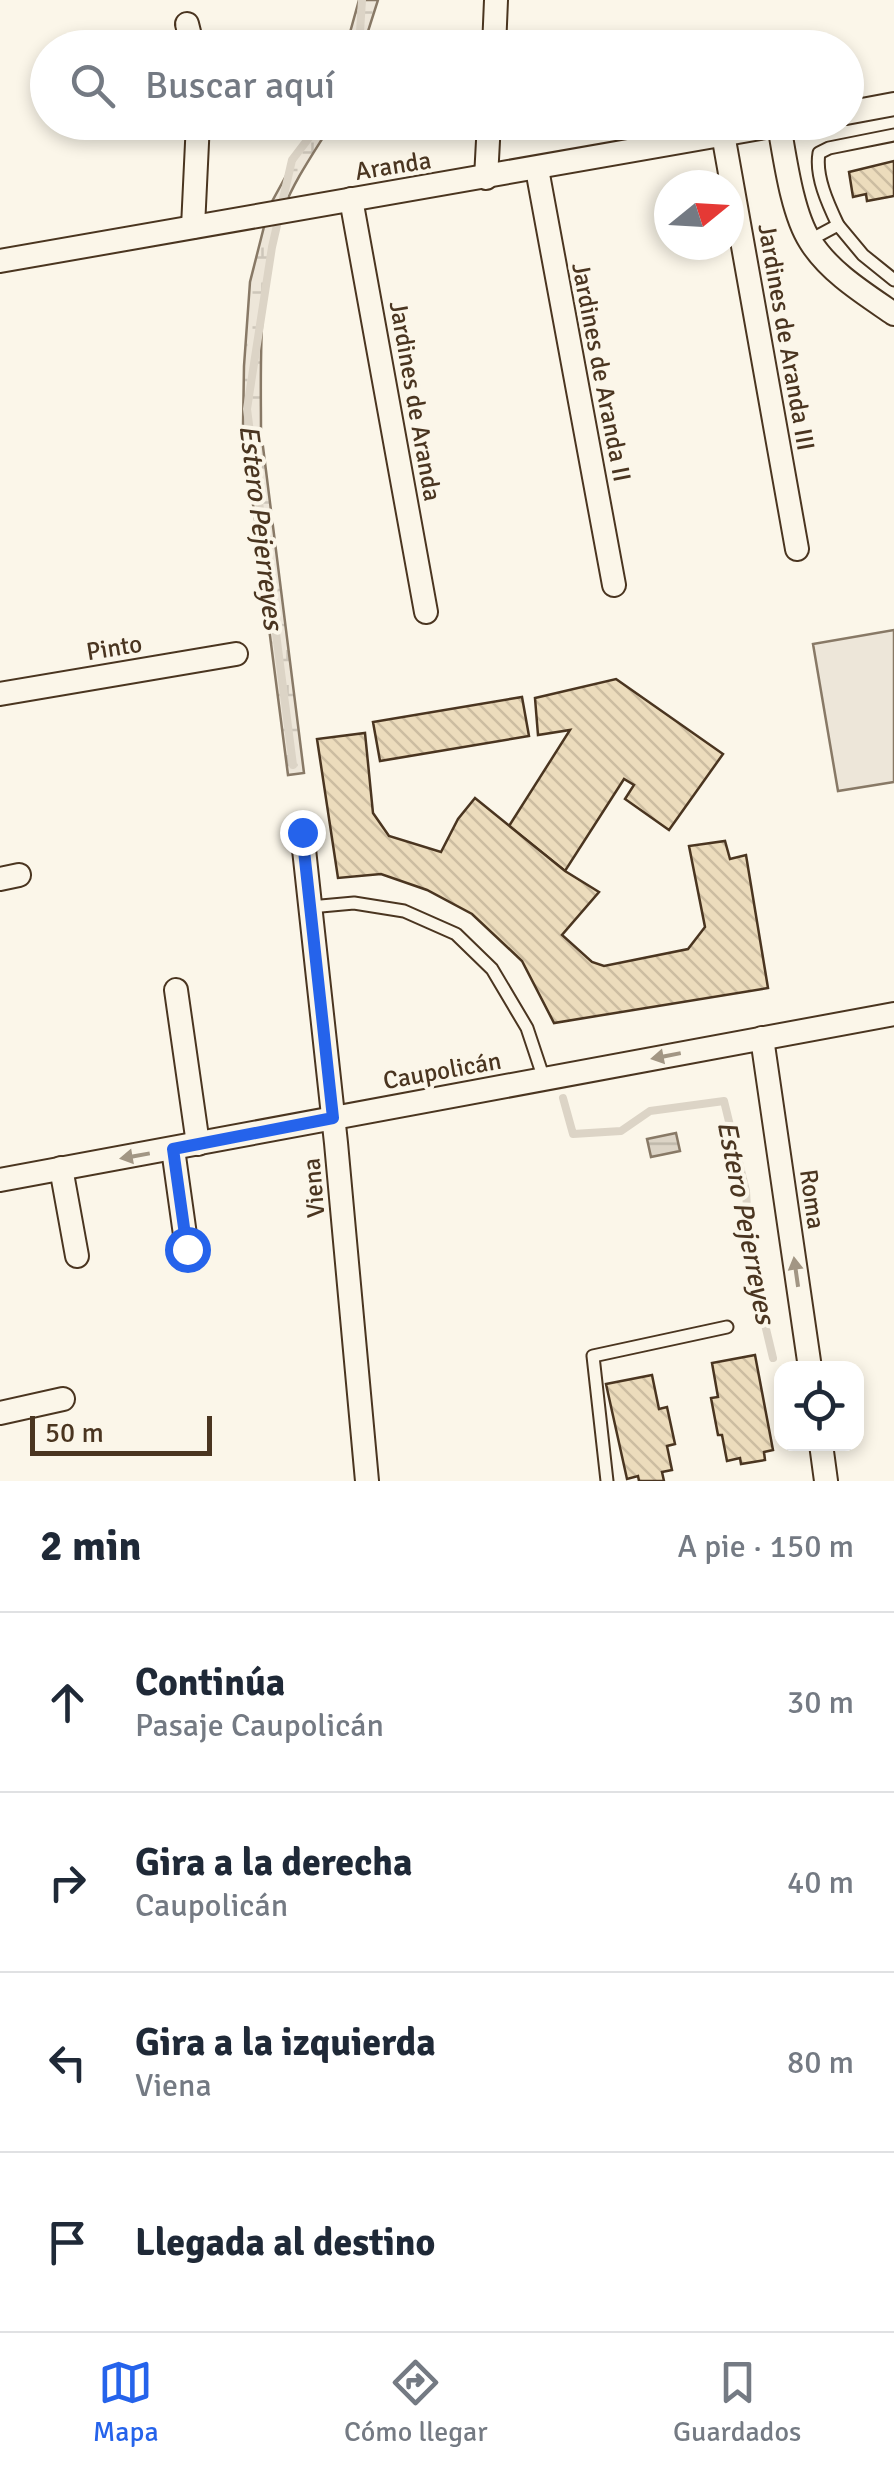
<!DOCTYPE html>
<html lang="es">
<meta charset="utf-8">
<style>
:root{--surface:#fff;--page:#f2f2f3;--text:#1f2937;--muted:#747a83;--line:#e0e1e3;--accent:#2563eb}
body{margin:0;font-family:Signika,sans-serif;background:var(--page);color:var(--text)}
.controls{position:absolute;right:30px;bottom:30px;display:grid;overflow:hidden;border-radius:20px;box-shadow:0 5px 15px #0003}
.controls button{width:90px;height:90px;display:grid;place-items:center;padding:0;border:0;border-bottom:2px solid var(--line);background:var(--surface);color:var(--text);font:50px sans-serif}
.compass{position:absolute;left:654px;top:170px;width:90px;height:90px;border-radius:50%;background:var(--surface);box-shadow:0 5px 15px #0003;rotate:72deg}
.scale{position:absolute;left:30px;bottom:25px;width:182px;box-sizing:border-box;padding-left:10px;border:5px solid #4a3520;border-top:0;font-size:28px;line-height:35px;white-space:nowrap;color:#4a3520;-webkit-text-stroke:8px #fbf6e9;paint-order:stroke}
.stop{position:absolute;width:30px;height:30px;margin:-22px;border:8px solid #2563eb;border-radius:50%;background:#fff}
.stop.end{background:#2563eb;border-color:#fff;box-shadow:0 2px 10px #0008}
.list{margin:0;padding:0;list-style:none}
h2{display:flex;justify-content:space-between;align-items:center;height:130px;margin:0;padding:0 40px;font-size:42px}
h2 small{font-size:32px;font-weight:400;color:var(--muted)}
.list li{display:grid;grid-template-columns:65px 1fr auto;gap:30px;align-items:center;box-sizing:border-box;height:180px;padding:0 40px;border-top:2px solid var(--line)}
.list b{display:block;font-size:38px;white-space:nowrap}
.list p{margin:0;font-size:32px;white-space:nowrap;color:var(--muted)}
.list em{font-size:32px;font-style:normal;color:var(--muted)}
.icon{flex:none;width:55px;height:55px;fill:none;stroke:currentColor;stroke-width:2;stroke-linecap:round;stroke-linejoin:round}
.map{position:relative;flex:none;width:894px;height:1481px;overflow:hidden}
.search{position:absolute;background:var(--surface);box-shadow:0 5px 15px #0003;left:30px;right:30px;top:30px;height:110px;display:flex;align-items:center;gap:25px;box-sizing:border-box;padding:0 35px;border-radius:55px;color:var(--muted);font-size:38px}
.sheet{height:850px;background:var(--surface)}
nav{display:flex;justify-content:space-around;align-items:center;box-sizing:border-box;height:140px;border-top:2px solid var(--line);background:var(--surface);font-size:28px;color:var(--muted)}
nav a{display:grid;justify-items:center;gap:5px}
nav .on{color:var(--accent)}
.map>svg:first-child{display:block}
.wetland{fill:url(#wetland-marsh);stroke:#887966;stroke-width:2.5}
.green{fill:#ede6d9;stroke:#887966;stroke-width:2.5}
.water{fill:url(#water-rules);stroke:#887966;stroke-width:2.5}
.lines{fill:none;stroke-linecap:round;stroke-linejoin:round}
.stream{stroke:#dcd4c6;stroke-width:8}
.building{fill:url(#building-back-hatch);stroke:#4a3520;stroke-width:2.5}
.service-casing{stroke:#4a3520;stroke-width:15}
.minor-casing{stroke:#4a3520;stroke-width:26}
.service{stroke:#fbf6e9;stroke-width:11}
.minor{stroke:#fbf6e9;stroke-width:22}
.oneway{fill:#a29684}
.route{stroke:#2563eb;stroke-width:12}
.labels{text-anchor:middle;stroke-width:8;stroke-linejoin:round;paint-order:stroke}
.street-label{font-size:25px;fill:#4a3520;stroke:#fbf6e9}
.water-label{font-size:28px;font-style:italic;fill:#4a3520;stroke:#fbf6e9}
</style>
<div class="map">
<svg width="894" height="1481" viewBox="0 0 894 1481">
<defs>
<pattern id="wetland-marsh" width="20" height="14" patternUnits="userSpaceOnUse" patternTransform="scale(2.5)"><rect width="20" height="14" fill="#ede6d9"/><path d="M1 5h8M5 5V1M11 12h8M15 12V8" fill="none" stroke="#cdc6ba"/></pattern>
<pattern id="water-rules" width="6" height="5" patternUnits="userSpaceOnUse" patternTransform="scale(2.5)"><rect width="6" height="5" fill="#dcd4c6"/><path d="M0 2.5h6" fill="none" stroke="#beb7aa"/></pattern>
<pattern id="building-back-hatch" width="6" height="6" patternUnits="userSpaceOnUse" patternTransform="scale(2.5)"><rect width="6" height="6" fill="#ecdcbc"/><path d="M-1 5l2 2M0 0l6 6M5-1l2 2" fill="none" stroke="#ccbda1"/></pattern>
</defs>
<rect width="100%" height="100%" fill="#fbf6e9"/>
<g class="wetland">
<path d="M 359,0 L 378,0 L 363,47 L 346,47 Z"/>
<path d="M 315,123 L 332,123 C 315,151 295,179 283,210 C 257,272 261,363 261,431 L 304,773 L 288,775 L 243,427 L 244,366 L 250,282 L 269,207 Z"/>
</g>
<path class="green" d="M 894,630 L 894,782 L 838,791 L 813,644 Z"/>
<path class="water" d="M 676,1133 L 680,1151 L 651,1157 L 647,1139 Z"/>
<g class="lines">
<g class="stream">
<path d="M 359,48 L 362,0"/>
<path d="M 293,765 L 247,409 L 272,247 L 292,160 L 321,122"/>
<path d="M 563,1098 L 573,1134 L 621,1131 L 650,1111 L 724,1101 L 746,1191 L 750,1262 L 773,1358"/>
</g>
</g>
<g class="building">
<path d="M 894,161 L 894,196 L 867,201 L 866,194 L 853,197 L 849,172 Z"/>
<path d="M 616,679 L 723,754 L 669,830 L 625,799 L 634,785 L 624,779 L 565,871 L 509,826 L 570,730 L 538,735 L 535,698 Z"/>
<path d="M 522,697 L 529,736 L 380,761 L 373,722 Z"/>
<path d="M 365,733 L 373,813 L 389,836 L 441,852 L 458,819 L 475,798 L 565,871 L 599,892 L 562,935 L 592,962 L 604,966 L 688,949 L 705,927 L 689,846 L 725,841 L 730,859 L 746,855 L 768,988 L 554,1023 L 522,961 L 472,914 L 427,890 L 381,874 L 338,878 L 317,739 Z"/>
<path d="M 755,1355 L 773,1450 L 764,1452 L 765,1460 L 741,1464 L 740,1458 L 727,1461 L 722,1435 L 718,1435 L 711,1398 L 718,1397 L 712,1363 Z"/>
<path d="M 652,1375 L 659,1409 L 667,1407 L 675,1444 L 667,1446 L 672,1470 L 662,1472 L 664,1481 L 639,1481 L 638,1476 L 627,1479 L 606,1384 Z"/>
</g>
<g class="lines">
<defs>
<g id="service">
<path d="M 838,225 C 828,204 815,176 819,153 L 829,148 L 894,135"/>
<path d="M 810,240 L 838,225 L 863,255 L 894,280"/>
<path d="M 310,907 L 354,903 L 404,911 L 456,934 L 492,969 L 527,1028 L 544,1079"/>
<path d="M 607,1481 L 593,1356 L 727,1327"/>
</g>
<g id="minor">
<path d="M 187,24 L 193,48"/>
<path d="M 494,48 L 496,0"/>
<path d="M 846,113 L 894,104"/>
<path d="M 779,125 C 785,158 792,213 810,241 C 829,272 865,294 894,314"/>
<path d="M 723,134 L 797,549"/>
<path d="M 537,169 L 614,585"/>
<path d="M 486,178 L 489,122"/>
<path d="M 351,199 L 426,612"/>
<path d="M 193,227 L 198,122"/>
<path d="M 0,261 L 794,122"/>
<path d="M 0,694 L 236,654"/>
<path d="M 302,831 L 336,1143 L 367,1481"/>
<path d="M 0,879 L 19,875"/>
<path d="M 176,990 L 198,1144"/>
<path d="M 762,1038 L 810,1368"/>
<path d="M 173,1149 L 187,1249"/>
<path d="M 61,1168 L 77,1256"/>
<path d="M 0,1180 L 894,1014"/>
<path d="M 0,1413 L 63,1399"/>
<path d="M 821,1444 L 826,1481"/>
</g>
</defs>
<use href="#service" class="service-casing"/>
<use href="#minor" class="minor-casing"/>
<use href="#service" class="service"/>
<use href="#minor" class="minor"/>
</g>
<defs><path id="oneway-solid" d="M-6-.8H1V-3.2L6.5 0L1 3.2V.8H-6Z" transform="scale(2.5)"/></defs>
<g class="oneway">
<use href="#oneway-solid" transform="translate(666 1056) rotate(169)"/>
<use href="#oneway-solid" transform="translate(135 1156) rotate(170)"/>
<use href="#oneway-solid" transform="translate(796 1272) rotate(-98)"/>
</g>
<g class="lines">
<path class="route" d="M 187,1249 L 173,1149 L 333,1118 L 302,832"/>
</g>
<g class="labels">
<g class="street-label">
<text transform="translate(393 165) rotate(-9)" y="9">Aranda</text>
<text transform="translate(787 337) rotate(80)" y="9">Jardines de Aranda III</text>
<text transform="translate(602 372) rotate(79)" y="9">Jardines de Aranda II</text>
<text transform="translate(416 401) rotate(80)" y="9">Jardines de Aranda</text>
<text transform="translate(114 647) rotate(-9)" y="9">Pinto</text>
<text transform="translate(442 1070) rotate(-10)" y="9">Caupolicán</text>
<text transform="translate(313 1188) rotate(-95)" y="9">Viena</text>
<text transform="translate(813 1199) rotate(82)" y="9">Roma</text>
</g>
<g class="water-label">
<text transform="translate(262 527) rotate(83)" y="10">Estero Pejerreyes</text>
<text transform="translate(747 1222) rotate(79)" y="10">Estero Pejerreyes</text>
</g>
</g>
</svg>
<div class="controls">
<button><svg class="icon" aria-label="locate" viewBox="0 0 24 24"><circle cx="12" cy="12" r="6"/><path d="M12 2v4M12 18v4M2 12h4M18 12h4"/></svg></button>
</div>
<svg class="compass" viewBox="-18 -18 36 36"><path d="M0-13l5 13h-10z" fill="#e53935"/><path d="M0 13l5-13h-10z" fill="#747a83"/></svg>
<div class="scale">50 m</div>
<div class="stop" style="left:187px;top:1249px"></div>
<div class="stop end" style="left:302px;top:832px"></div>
<div class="search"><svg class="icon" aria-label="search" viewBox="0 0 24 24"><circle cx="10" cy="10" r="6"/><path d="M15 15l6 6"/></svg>Buscar aquí</div>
</div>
<section class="sheet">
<h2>2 min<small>A pie · 150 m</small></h2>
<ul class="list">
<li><svg class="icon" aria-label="ahead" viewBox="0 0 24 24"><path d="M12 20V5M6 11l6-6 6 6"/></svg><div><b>Continúa</b><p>Pasaje Caupolicán</p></div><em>30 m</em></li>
<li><svg class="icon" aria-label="right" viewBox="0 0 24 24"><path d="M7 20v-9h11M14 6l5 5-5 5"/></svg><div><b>Gira a la derecha</b><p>Caupolicán</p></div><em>40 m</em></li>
<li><svg class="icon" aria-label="left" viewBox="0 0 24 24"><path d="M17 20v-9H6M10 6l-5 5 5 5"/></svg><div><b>Gira a la izquierda</b><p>Viena</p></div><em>80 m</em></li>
<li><svg class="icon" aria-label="arrive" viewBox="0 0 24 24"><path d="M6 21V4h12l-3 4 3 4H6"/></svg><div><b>Llegada al destino</b></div></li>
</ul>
</section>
<nav>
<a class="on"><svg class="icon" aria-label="map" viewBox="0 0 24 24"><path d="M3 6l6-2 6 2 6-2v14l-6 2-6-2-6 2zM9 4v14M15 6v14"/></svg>Mapa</a>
<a><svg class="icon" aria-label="directions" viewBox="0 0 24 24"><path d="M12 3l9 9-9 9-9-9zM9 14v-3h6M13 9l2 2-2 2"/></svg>Cómo llegar</a>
<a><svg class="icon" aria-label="saved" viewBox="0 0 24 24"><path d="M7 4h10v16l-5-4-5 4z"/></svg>Guardados</a>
</nav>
